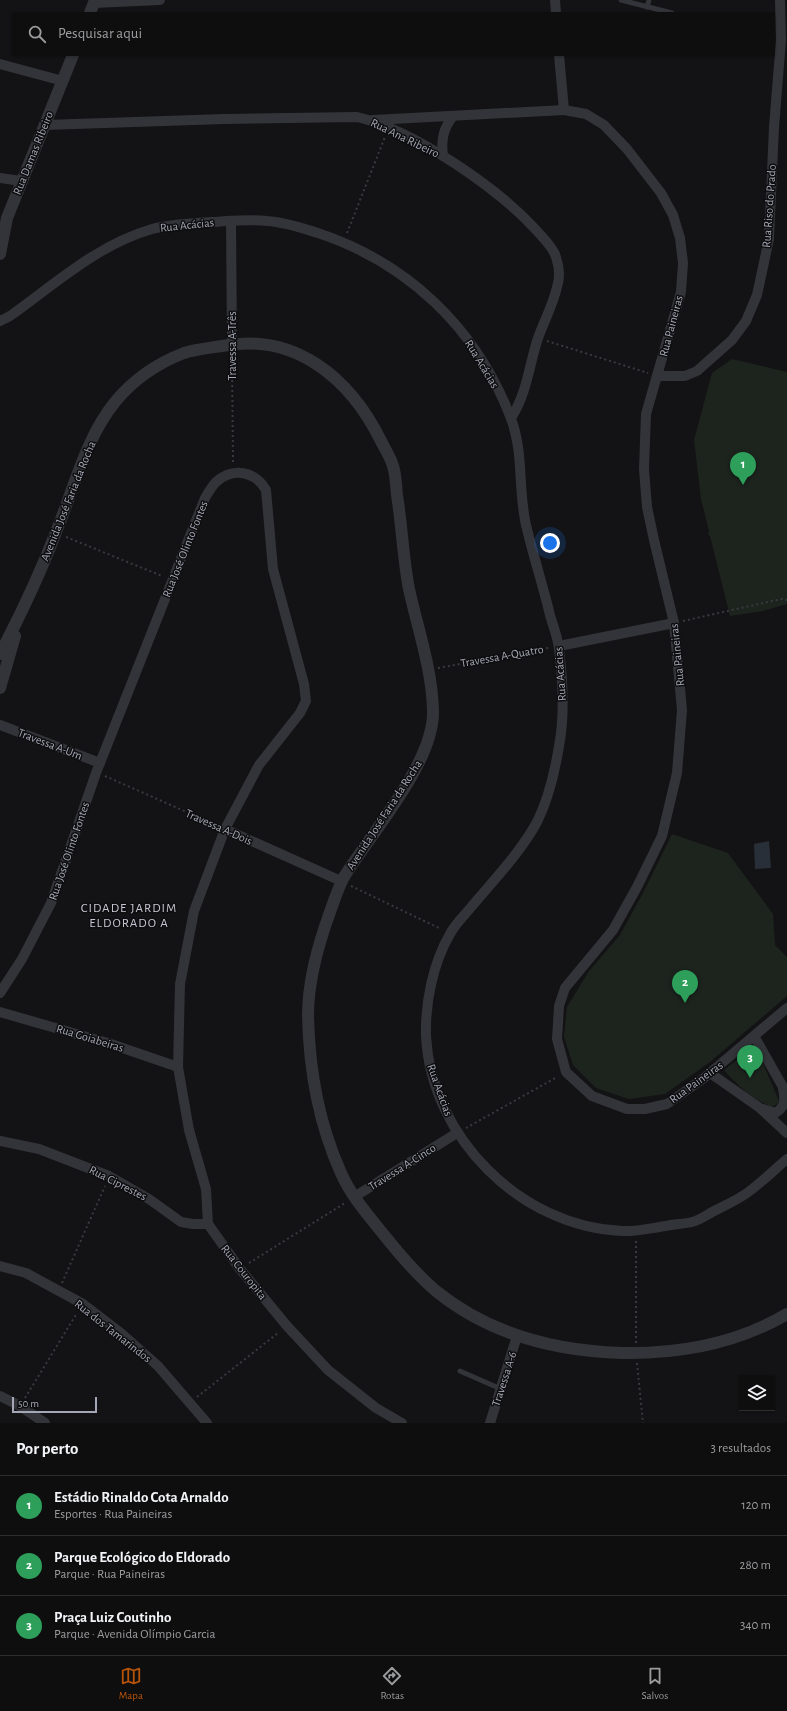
<!DOCTYPE html>
<html lang="pt">
<meta charset="utf-8">
<style>
:root{--surface:#0e0e0f;--page:#1c1c1d;--text:#f1f3f6;--muted:#9b9c9e;--line:#2e2e2f;--accent:#b45309}
body{margin:0;font-family:"Alegreya Sans",sans-serif;background:var(--page);color:var(--text)}
.controls{position:absolute;right:12px;bottom:12px;display:grid;overflow:hidden;border-radius:0px;box-shadow:0 1px 3px #0004}
.controls button{width:36px;height:36px;display:grid;place-items:center;padding:0;border:0;border-bottom:1px solid var(--line);background:var(--surface);color:var(--text);font:20px sans-serif}
.scale{position:absolute;left:12px;bottom:10px;width:85px;box-sizing:border-box;padding-left:4px;border:2px solid #a4a7b5;border-top:0;font-size:11px;line-height:14px;white-space:nowrap;color:#a4a7b5;-webkit-text-stroke:3px #0e0d0f;paint-order:stroke}
.you{position:absolute;left:550px;top:543px;width:14px;height:14px;margin:-10px;border:3px solid #fff;border-radius:50%;background:#1a73e8;box-shadow:0 0 0 6px #1a73e833}
.badge{display:grid;place-items:center;width:26px;height:26px;border-radius:50%;background:var(--accent);color:#fff;font-size:13px;font-weight:700}
.pin{position:absolute;translate:-50% -33px;filter:drop-shadow(0 1px 2px #0008)}
.pin::after{content:'';position:absolute;top:21px;width:14px;height:12px;background:inherit;clip-path:polygon(0 0,100% 0,50% 100%)}
.list{margin:0;padding:0;list-style:none}
h2{display:flex;justify-content:space-between;align-items:center;height:52px;margin:0;padding:0 16px;font-size:17px}
h2 small{font-size:13px;font-weight:400;color:var(--muted)}
.list li{display:grid;grid-template-columns:26px 1fr auto;gap:12px;align-items:center;box-sizing:border-box;height:60px;padding:0 16px;border-top:1px solid var(--line)}
.list b{display:block;font-size:15px;white-space:nowrap}
.list p{margin:0;font-size:13px;white-space:nowrap;color:var(--muted)}
.list em{font-size:13px;font-style:normal;color:var(--muted)}
.icon{flex:none;width:22px;height:22px;fill:none;stroke:currentColor;stroke-width:2;stroke-linecap:round;stroke-linejoin:round}
.map{position:relative;flex:none;width:787px;height:1423px;overflow:hidden}
.search{position:absolute;background:var(--surface);box-shadow:0 1px 3px #0004;left:12px;right:12px;top:12px;height:44px;display:flex;align-items:center;gap:10px;box-sizing:border-box;padding:0 14px;border-radius:0px;color:var(--muted);font-size:15px}
.sheet{height:232px;background:var(--surface)}
nav{display:flex;justify-content:space-around;align-items:center;box-sizing:border-box;height:56px;border-top:1px solid var(--line);background:var(--surface);font-size:11px;color:var(--muted)}
nav a{display:grid;justify-items:center;gap:2px}
nav .on{color:var(--accent)}
.map>svg:first-child{display:block}
.green{fill:#1d241e}
.water{fill:#292f38}
.lines{fill:none;stroke-linecap:round;stroke-linejoin:round}
.path{stroke:#393a40;stroke-width:2;stroke-dasharray:2 3;stroke-linecap:butt}
.service{stroke:#333439;stroke-width:5}
.minor{stroke:#333439;stroke-width:10}
.tertiary{stroke:#333439;stroke-width:12}
.labels{text-anchor:middle;stroke-width:3;stroke-linejoin:round;paint-order:stroke}
.street-label{font-size:12px;fill:#a4a7b5;stroke:#0e0d0f}
.neighbourhood-label{font-size:13px;letter-spacing:1px;fill:#c5c6d1;stroke:#0e0d0f}
</style>
<div class="map">
<svg width="787" height="1423" viewBox="0 0 787 1423">
<rect width="100%" height="100%" fill="#131214"/>
<g class="green">
<path d="M 732,359 L 787,372 L 787,604 L 763,611 L 730,616 L 710,536 L 708,535 L 709,531 L 701,499 L 694,440 L 712,373 Z"/>
<path d="M 672,834 L 728,853 L 773,914 L 775,945 L 787,957 L 787,996 L 710,1062 L 665,1094 L 629,1099 L 596,1088 L 573,1065 L 564,1037 L 567,1007 L 589,971 L 620,935 L 644,891 Z"/>
<path d="M 752,1048 L 762,1061 L 779,1101 L 777,1104 L 772,1107 C 752,1099 738,1086 724,1070 Z"/>
</g>
<path class="water" d="M 769,841 L 771,868 L 755,869 L 754,844 Z"/>
<g class="lines">
<g class="path">
<path d="M 347,233 L 385,137"/>
<path d="M 547,341 L 648,373"/>
<path d="M 232,355 L 233,463"/>
<path d="M 66,537 L 162,576"/>
<path d="M 683,621 L 781,599 L 787,600"/>
<path d="M 438,668 L 548,648"/>
<path d="M 105,776 L 216,825"/>
<path d="M 351,886 L 441,929"/>
<path d="M 466,1128 L 557,1077"/>
<path d="M 636,1241 L 636,1343"/>
<path d="M 249,1263 L 345,1203"/>
<path d="M 62,1283 L 105,1186"/>
<path d="M 637,1363 L 643,1423"/>
<path d="M 197,1397 L 278,1333"/>
<path d="M 25,1398 L 77,1313"/>
</g>
<g class="service">
<path d="M 621,0 L 672,13"/>
<path d="M 647,7 L 649,0"/>
<path d="M 460,1371 L 501,1389"/>
</g>
<g class="minor">
<path d="M 555,0 L 556,13"/>
<path d="M 94,3 L 160,0"/>
<path d="M 559,55 L 564,110"/>
<path d="M 0,64 L 63,81"/>
<path d="M 373,120 L 564,110 L 586,114 L 604,125 L 627,149 L 661,193 L 673,215 L 680,238 L 683,263 L 681,292 L 646,414 L 644,469 L 647,507 L 654,540 L 674,623 L 682,710 L 677,773 L 662,836 L 637,887 L 613,930 L 565,988 L 559,1006 L 557,1039 L 566,1072 L 592,1096 L 627,1109 L 645,1109 L 667,1104 L 704,1078 L 787,1008"/>
<path d="M 45,125 L 224,119 L 357,117 C 414,130 498,188 537,231 C 544,239 553,247 556,257 C 559,266 560,278 557,287 C 553,305 544,321 538,338 C 529,365 527,394 511,418"/>
<path d="M 443,156 C 441,140 443,129 453,116"/>
<path d="M 0,178 L 21,181"/>
<path d="M 231,221 L 232,344"/>
<path d="M 0,321 L 10,316 C 55,284 97,245 152,229 C 172,224 194,223 214,222 C 231,221 249,219 267,221 C 284,222 302,228 318,233 C 408,263 476,328 510,416 C 525,453 517,492 527,529 C 534,558 543,586 550,615 C 553,626 558,638 559,649 C 563,681 565,715 559,746 C 555,771 548,800 537,822 C 520,853 494,880 472,906 C 465,915 455,924 450,934 C 433,963 425,1003 426,1036 C 431,1137 521,1227 622,1231 C 636,1232 651,1228 666,1226 C 674,1224 684,1224 692,1222 C 700,1220 708,1214 716,1210 C 726,1205 737,1200 747,1193 C 761,1183 774,1170 787,1159"/>
<path d="M 657,376 L 685,376 L 697,371 L 732,340 L 746,321 L 757,295 L 769,239 L 774,127 L 781,40 L 780,0"/>
<path d="M 559,646 L 674,623"/>
<path d="M 0,725 L 100,763"/>
<path d="M 225,829 L 341,881"/>
<path d="M 0,993 L 22,959 L 51,903 L 96,773 L 205,498 C 208,493 212,486 216,482 C 233,467 255,471 266,490 L 273,569 L 304,684 L 306,701 L 300,713 L 259,765 L 225,829 L 194,911 L 180,984 L 178,1067 L 189,1130 L 206,1189 L 208,1224 L 240,1269 L 287,1326 L 328,1370 L 376,1408 L 402,1423"/>
<path d="M 0,1012 L 111,1044 L 178,1067"/>
<path d="M 754,1036 L 787,1094"/>
<path d="M 710,1073 L 760,1108 L 787,1133"/>
<path d="M 763,1109 L 775,1113 C 786,1107 785,1099 783,1088"/>
<path d="M 0,1141 L 39,1149 L 109,1176 L 149,1199 L 181,1222 L 193,1224 L 208,1224"/>
<path d="M 354,1197 L 457,1133"/>
<path d="M 0,1266 L 26,1273 L 83,1304 L 122,1334 L 158,1366 L 207,1423"/>
<path d="M 0,1396 L 20,1406 L 45,1423"/>
<path d="M 490,1423 L 517,1336"/>
</g>
<g class="tertiary">
<path d="M 90,13 L 95,0"/>
<path d="M 0,254 L 7,218 L 73,55"/>
<path d="M 0,654 C 21,614 40,574 56,532 C 74,489 85,439 115,402 C 133,380 158,363 184,353 C 196,349 209,348 222,346 C 295,332 350,378 381,441 C 385,449 391,458 393,466 C 396,475 396,486 397,495 C 402,526 403,558 409,589 C 418,630 432,669 433,711 C 434,763 371,833 344,877 C 338,888 334,901 330,912 C 318,945 308,980 308,1015 C 309,1068 319,1124 341,1173 C 351,1196 368,1215 384,1235 C 400,1255 416,1274 436,1291 C 489,1334 555,1351 622,1353 C 681,1354 736,1344 787,1314"/>
<path d="M 0,688 L 15,636"/>
</g>
</g>
<g class="labels">
<g class="street-label">
<text transform="translate(405 138) rotate(26)" y="4">Rua Ana Ribeiro</text>
<text transform="translate(33 153) rotate(-68)" y="4">Rua Damas Ribeiro</text>
<text transform="translate(769 206) rotate(-86)" y="4">Rua Riso do Prado</text>
<text transform="translate(187 225) rotate(-6)" y="4">Rua Acácias</text>
<text transform="translate(671 326) rotate(-75)" y="4">Rua Paineiras</text>
<text transform="translate(232 346) rotate(-90)" y="4">Travessa A-Três</text>
<text transform="translate(482 364) rotate(59)" y="4">Rua Acácias</text>
<text transform="translate(68 501) rotate(-68)" y="4">Avenida José Faria da Rocha</text>
<text transform="translate(185 549) rotate(-68)" y="4">Rua José Olinto Fontes</text>
<text transform="translate(677 655) rotate(-96)" y="4">Rua Paineiras</text>
<text transform="translate(502 656) rotate(-10)" y="4">Travessa A-Quatro</text>
<text transform="translate(560 674) rotate(-94)" y="4">Rua Acácias</text>
<text transform="translate(50 744) rotate(21)" y="4">Travessa A-Um</text>
<text transform="translate(384 815) rotate(-57)" y="4">Avenida José Faria da Rocha</text>
<text transform="translate(219 827) rotate(24)" y="4">Travessa A-Dois</text>
<text transform="translate(69 851) rotate(-71)" y="4">Rua José Olinto Fontes</text>
<text transform="translate(90 1038) rotate(17)" y="4">Rua Goiabeiras</text>
<text transform="translate(696 1082) rotate(-36)" y="4">Rua Paineiras</text>
<text transform="translate(440 1090) rotate(70)" y="4">Rua Acácias</text>
<text transform="translate(402 1167) rotate(-32)" y="4">Travessa A-Cinco</text>
<text transform="translate(118 1183) rotate(27)" y="4">Rua Ciprestes</text>
<text transform="translate(244 1272) rotate(52)" y="4">Rua Couropita</text>
<text transform="translate(113 1331) rotate(38)" y="4">Rua dos Tamarindos</text>
<text transform="translate(504 1379) rotate(-72)" y="4">Travessa A-6</text>
</g>
<g class="neighbourhood-label">
<text x="129" y="912">CIDADE JARDIM<tspan x="129" dy="15">ELDORADO A</tspan></text>
</g>
</g>
</svg>
<div class="controls">
<button><svg class="icon" aria-label="layers" viewBox="0 0 24 24"><path d="M12 4l9 5-9 5-9-5zM3 14l9 5 9-5"/></svg></button>
</div>
<div class="scale">50 m</div>
<div class="you"></div>
<div class="pin badge" style="left:743px;top:485px;background:#2e9e5b">1</div>
<div class="pin badge" style="left:685px;top:1003px;background:#2e9e5b">2</div>
<div class="pin badge" style="left:750px;top:1078px;background:#2e9e5b">3</div>
<div class="search"><svg class="icon" aria-label="search" viewBox="0 0 24 24"><circle cx="10" cy="10" r="6"/><path d="M15 15l6 6"/></svg>Pesquisar aqui</div>
</div>
<section class="sheet">
<h2>Por perto<small>3 resultados</small></h2>
<ul class="list">
<li><span class="badge" style="background:#2e9e5b">1</span><div><b>Estádio Rinaldo Cota Arnaldo</b><p>Esportes · Rua Paineiras</p></div><em>120 m</em></li>
<li><span class="badge" style="background:#2e9e5b">2</span><div><b>Parque Ecológico do Eldorado</b><p>Parque · Rua Paineiras</p></div><em>280 m</em></li>
<li><span class="badge" style="background:#2e9e5b">3</span><div><b>Praça Luiz Coutinho</b><p>Parque · Avenida Olímpio Garcia</p></div><em>340 m</em></li>
</ul>
</section>
<nav>
<a class="on"><svg class="icon" aria-label="map" viewBox="0 0 24 24"><path d="M3 6l6-2 6 2 6-2v14l-6 2-6-2-6 2zM9 4v14M15 6v14"/></svg>Mapa</a>
<a><svg class="icon" aria-label="directions" viewBox="0 0 24 24"><path d="M12 3l9 9-9 9-9-9zM9 14v-3h6M13 9l2 2-2 2"/></svg>Rotas</a>
<a><svg class="icon" aria-label="saved" viewBox="0 0 24 24"><path d="M7 4h10v16l-5-4-5 4z"/></svg>Salvos</a>
</nav>
